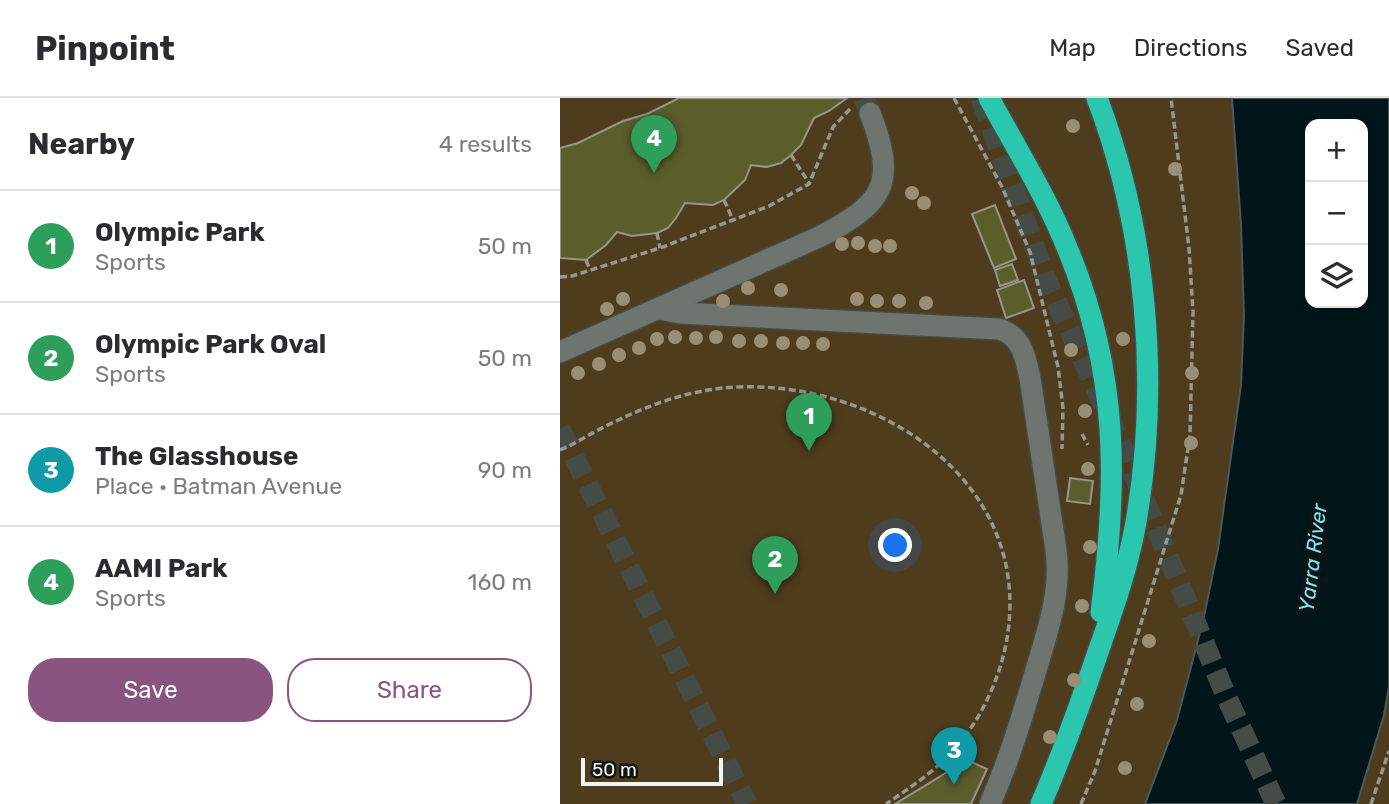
<!DOCTYPE html>
<meta charset="utf-8">
<style>
:root{--surface:#fff;--page:#f7f7f7;--text:#2b2b33;--muted:#7c7c81;--line:#e1e1e2;--accent:#8a5481}
body{margin:0;font-family:Rubik,sans-serif;background:var(--page);color:var(--text)}
.controls{position:absolute;right:21px;top:21px;display:grid;overflow:hidden;border-radius:14px;box-shadow:0 4px 10px #0003}
.controls button{width:63px;height:63px;display:grid;place-items:center;padding:0;border:0;border-bottom:2px solid var(--line);background:var(--surface);color:var(--text);font:35px sans-serif}
.scale{position:absolute;left:21px;bottom:18px;width:142px;box-sizing:border-box;padding-left:7px;border:4px solid #f1f5f1;border-top:0;font-size:19px;line-height:24px;white-space:nowrap;color:#f1f5f1;-webkit-text-stroke:5px #121412;paint-order:stroke}
.you{position:absolute;left:336px;top:448px;width:24px;height:24px;margin:-18px;border:5px solid #fff;border-radius:50%;background:#1a73e8;box-shadow:0 0 0 10px #1a73e833}
.badge{display:grid;place-items:center;width:46px;height:46px;border-radius:50%;background:var(--accent);color:#fff;font-size:23px;font-weight:700}
.pin{position:absolute;translate:-50% -58px;filter:drop-shadow(0 2px 4px #0008)}
.pin::after{content:'';position:absolute;top:37px;width:24px;height:21px;background:inherit;clip-path:polygon(0 0,100% 0,50% 100%)}
.list{margin:0;padding:0;list-style:none}
h2{display:flex;justify-content:space-between;align-items:center;height:91px;margin:0;padding:0 28px;font-size:30px}
h2 small{font-size:23px;font-weight:400;color:var(--muted)}
.list li{display:grid;grid-template-columns:46px 1fr auto;gap:21px;align-items:center;box-sizing:border-box;height:112px;padding:0 28px;border-top:2px solid var(--line)}
.list b{display:block;font-size:26px;white-space:nowrap}
.list p{margin:0;font-size:23px;white-space:nowrap;color:var(--muted)}
.list em{font-size:23px;font-style:normal;color:var(--muted)}
.actions{display:flex;gap:14px;padding:21px 28px}
.actions a{flex:1;padding:16px 0;border:2px solid var(--accent);border-radius:28px;text-align:center;font-size:24px;color:var(--accent)}
.actions .main{background:var(--accent);color:#fff}
.icon{flex:none;width:38px;height:38px;fill:none;stroke:currentColor;stroke-width:2;stroke-linecap:round;stroke-linejoin:round}
.map{position:relative;flex:none;width:829px;height:706px;overflow:hidden}
header{display:flex;align-items:center;gap:42px;box-sizing:border-box;height:98px;padding:0 35px;background:var(--surface);border-bottom:2px solid var(--line)}
header strong{font-size:33px}
nav{display:flex;gap:38px;margin-inline-start:auto;font-size:24px}
main{display:flex}
aside{flex:1;background:var(--surface)}
.map>svg:first-child{display:block}
.green{fill:#4f3c1d}
.water{fill:#02161a;stroke:#4a595a;stroke-width:2;fill-rule:evenodd}
.building{fill:#5b5e2b;stroke:#95968d;stroke-width:2}
.lines{fill:none;stroke-linecap:round;stroke-linejoin:round}
.minor-tunnel{stroke:#454b45;stroke-width:21;stroke-dasharray:21 10;stroke-linecap:butt}
.highway-tunnel{stroke:#454b45;stroke-width:21;stroke-dasharray:21 10;stroke-linecap:butt}
.minor-casing{stroke:#464b46;stroke-width:24}
.highway-casing{stroke:#464b46;stroke-width:24}
.path{stroke:#939893;stroke-width:3.5;stroke-dasharray:7 3.5;stroke-linecap:butt}
.minor{stroke:#6e746e;stroke-width:21}
.highway{stroke:#2ac7ae;stroke-width:21}
.tree{fill:#9a8e75}
.labels{text-anchor:middle;stroke-width:7;stroke-linejoin:round;paint-order:stroke}
.water-label{font-size:21px;font-style:italic;fill:#7ae5fa;stroke:#121412}
</style>
<header>
<strong>Pinpoint</strong>
<nav><a>Map</a><a>Directions</a><a>Saved</a></nav>
</header>
<main>
<aside>
<h2>Nearby<small>4 results</small></h2>
<ul class="list">
<li><span class="badge" style="background:#2e9e5b">1</span><div><b>Olympic Park</b><p>Sports</p></div><em>50 m</em></li>
<li><span class="badge" style="background:#2e9e5b">2</span><div><b>Olympic Park Oval</b><p>Sports</p></div><em>50 m</em></li>
<li><span class="badge" style="background:#0f9aa8">3</span><div><b>The Glasshouse</b><p>Place · Batman Avenue</p></div><em>90 m</em></li>
<li><span class="badge" style="background:#2e9e5b">4</span><div><b>AAMI Park</b><p>Sports</p></div><em>160 m</em></li>
</ul>
<div class="actions"><a class="main">Save</a><a>Share</a></div>
</aside>
<div class="map">
<svg width="829" height="706" viewBox="0 0 829 706">
<rect width="100%" height="100%" fill="#272d27"/>
<g class="green">
<path d="M 0,0 L 672,0 L 681,127 L 684,218 L 681,287 L 658,451 L 643,523 L 617,622 L 585,706 L 0,706 Z"/>
<path d="M 829,589 L 829,706 L 797,706 L 824,617 Z"/>
</g>
<path class="water" d="M 672,0 L 829,0 L 829,589 L 824,617 L 797,706 L 585,706 L 617,622 L 643,523 L 658,451 L 681,287 L 684,218 L 681,127 ZM 750,26 L 803,26 L 803,205 L 750,205 Z"/>
<g class="building">
<path d="M 119,0 L 287,0 L 269,13 L 254,20 L 241,47 L 231,57 L 221,65 L 207,69 L 191,67 L 185,82 L 164,102 L 153,107 L 125,105 L 116,120 L 108,130 L 97,135 L 72,138 L 57,134 L 46,147 L 26,162 L 0,160 L 0,50 L 18,45 L 63,23 L 87,16 Z"/>
<path d="M 435,107 L 456,161 L 434,170 L 412,116 Z"/>
<path d="M 452,166 L 458,182 L 440,188 L 435,172 Z"/>
<path d="M 464,182 L 474,210 L 446,220 L 437,192 Z"/>
<path d="M 510,380 L 533,383 L 530,406 L 507,403 Z"/>
<path d="M 407,662 L 427,671 L 411,706 L 335,706 Z"/>
</g>
<g class="lines">
<path class="minor-tunnel" d="M 304,0 L 310,15"/>
<g class="highway-tunnel">
<path d="M 421,0 L 486,181 L 557,336 L 667,600 L 716,706"/>
<path d="M 0,331 L 187,706"/>
</g>
<defs>
<g id="minor">
<path d="M 99,211 L 120,215 L 439,231 C 462,238 466,260 470,280 L 496,452 C 502,496 486,537 474,579 C 461,622 448,665 430,706"/>
<path d="M 0,254 L 259,139 C 323,106 338,87 310,15"/>
</g>
<g id="highway">
<path d="M 429,0 C 456,50 487,99 508,152 C 559,275 558,385 541,514"/>
<path d="M 481,706 C 502,657 520,607 537,557 C 552,514 568,470 576,424 C 600,285 587,132 537,0"/>
</g>
</defs>
<use href="#minor" class="minor-casing"/>
<use href="#highway" class="highway-casing"/>
<g class="path">
<path d="M 394,0 L 442,89 L 470,154 L 498,269 L 503,310 L 502,351"/>
<path d="M 231,57 L 249,85"/>
<path d="M 164,102 L 173,122"/>
<path d="M 97,135 L 100,150"/>
<path d="M 26,162 L 30,172"/>
<path d="M 0,179 L 12,178 L 100,150 L 209,108 L 249,86 L 273,29 L 291,10"/>
<path d="M 522,336 L 528,347"/>
<path d="M 0,352 C 15,346 28,337 42,330 C 85,308 129,291 177,289 C 323,283 480,389 445,551 C 436,590 417,628 389,657 C 371,676 348,691 326,706"/>
<path d="M 521,706 L 535,673 L 621,397 L 630,337 L 633,214 L 629,150 L 611,0"/>
<path d="M 811,706 L 829,653"/>
</g>
<use href="#minor" class="minor"/>
<use href="#highway" class="highway"/>
</g>
<g class="tree">
<circle cx="513" cy="28" r="7"/>
<circle cx="615" cy="71" r="7"/>
<circle cx="352" cy="95" r="7"/>
<circle cx="364" cy="105" r="7"/>
<circle cx="298" cy="145" r="7"/>
<circle cx="282" cy="146" r="7"/>
<circle cx="315" cy="148" r="7"/>
<circle cx="330" cy="148" r="7"/>
<circle cx="188" cy="190" r="7"/>
<circle cx="221" cy="192" r="7"/>
<circle cx="63" cy="201" r="7"/>
<circle cx="297" cy="201" r="7"/>
<circle cx="163" cy="203" r="7"/>
<circle cx="317" cy="203" r="7"/>
<circle cx="339" cy="203" r="7"/>
<circle cx="366" cy="205" r="7"/>
<circle cx="47" cy="211" r="7"/>
<circle cx="115" cy="239" r="7"/>
<circle cx="156" cy="239" r="7"/>
<circle cx="136" cy="240" r="7"/>
<circle cx="97" cy="241" r="7"/>
<circle cx="563" cy="241" r="7"/>
<circle cx="179" cy="243" r="7"/>
<circle cx="201" cy="243" r="7"/>
<circle cx="223" cy="245" r="7"/>
<circle cx="243" cy="245" r="7"/>
<circle cx="263" cy="246" r="7"/>
<circle cx="79" cy="250" r="7"/>
<circle cx="511" cy="252" r="7"/>
<circle cx="59" cy="257" r="7"/>
<circle cx="39" cy="266" r="7"/>
<circle cx="18" cy="275" r="7"/>
<circle cx="632" cy="275" r="7"/>
<circle cx="525" cy="313" r="7"/>
<circle cx="631" cy="345" r="7"/>
<circle cx="528" cy="371" r="7"/>
<circle cx="530" cy="449" r="7"/>
<circle cx="522" cy="508" r="7"/>
<circle cx="589" cy="543" r="7"/>
<circle cx="514" cy="582" r="7"/>
<circle cx="577" cy="606" r="7"/>
<circle cx="490" cy="639" r="7"/>
<circle cx="565" cy="670" r="7"/>
</g>
<g class="labels">
<g class="water-label">
<text transform="translate(753 460) rotate(-83)" y="7">Yarra River</text>
</g>
</g>
</svg>
<div class="controls">
<button>+</button>
<button>−</button>
<button><svg class="icon" aria-label="layers" viewBox="0 0 24 24"><path d="M12 4l9 5-9 5-9-5zM3 14l9 5 9-5"/></svg></button>
</div>
<div class="scale">50 m</div>
<div class="you"></div>
<div class="pin badge" style="left:249px;top:353px;background:#2e9e5b">1</div>
<div class="pin badge" style="left:215px;top:496px;background:#2e9e5b">2</div>
<div class="pin badge" style="left:394px;top:687px;background:#0f9aa8">3</div>
<div class="pin badge" style="left:94px;top:75px;background:#2e9e5b">4</div>
</div>
</main>
